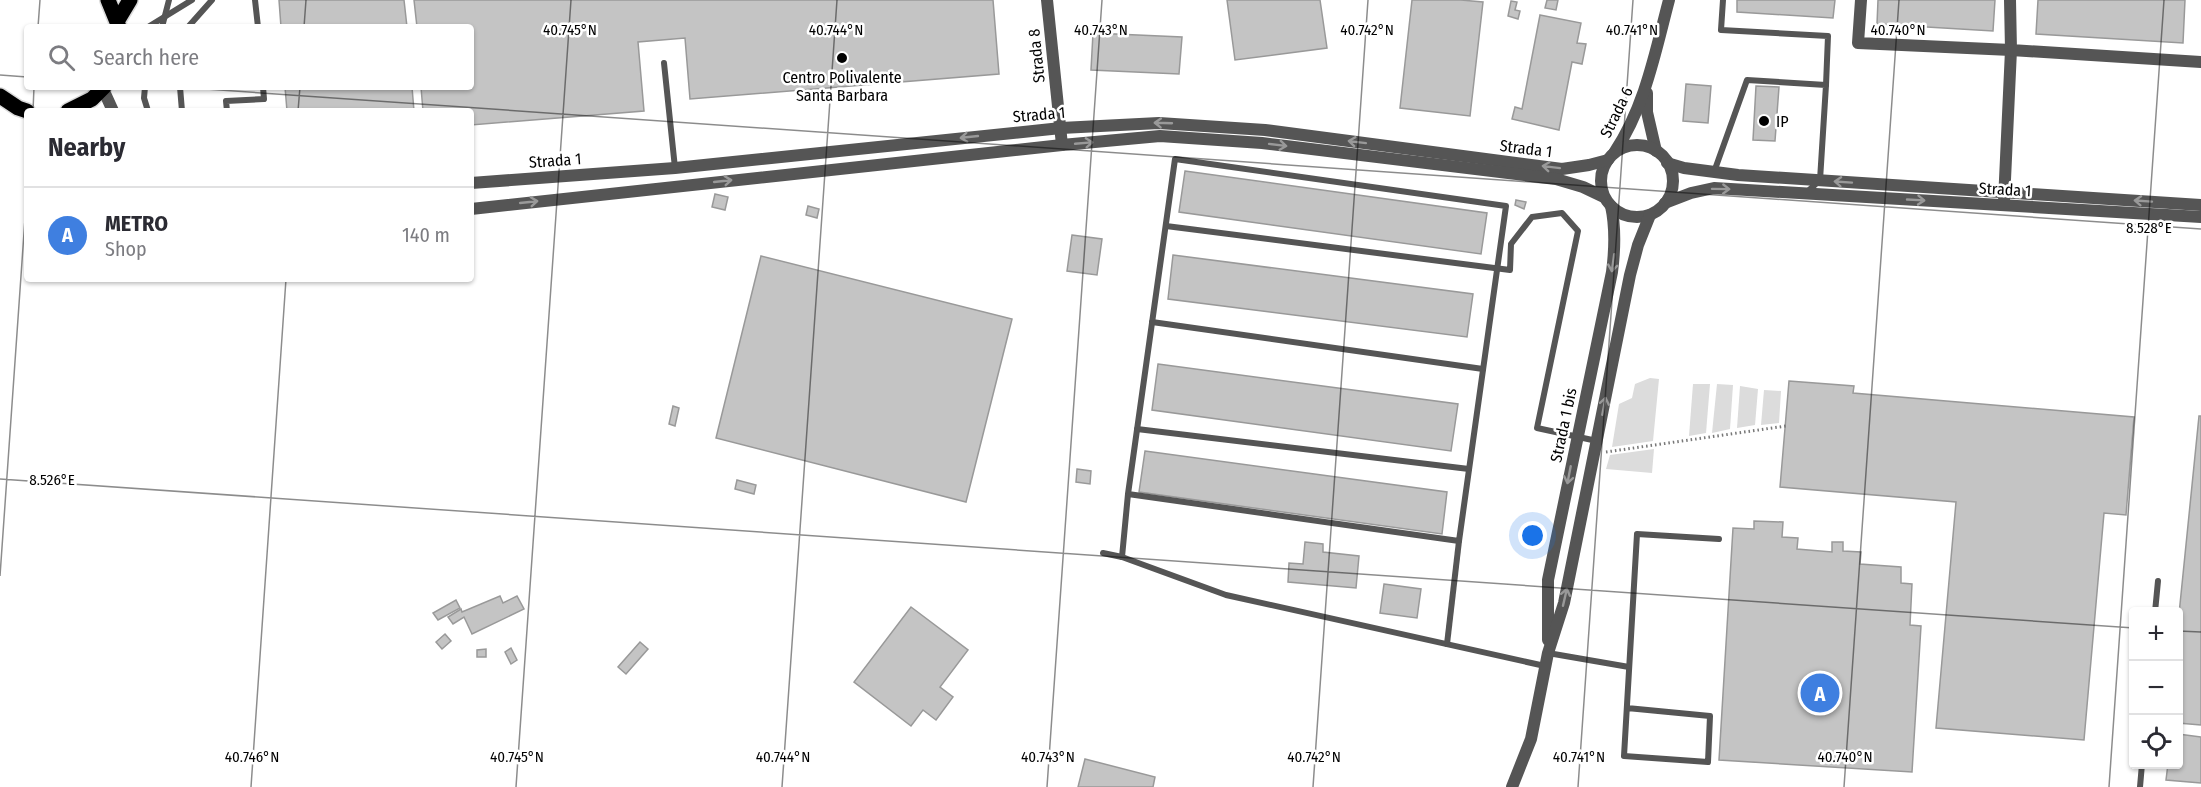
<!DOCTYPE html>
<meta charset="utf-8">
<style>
:root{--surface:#fff;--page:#f7f7f7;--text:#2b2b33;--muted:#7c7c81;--line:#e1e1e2;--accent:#000}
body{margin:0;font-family:"Fira Sans Condensed",sans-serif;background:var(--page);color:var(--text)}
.controls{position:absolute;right:18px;bottom:18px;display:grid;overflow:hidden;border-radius:6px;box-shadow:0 2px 4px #0004}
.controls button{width:54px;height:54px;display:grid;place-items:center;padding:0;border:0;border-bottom:2px solid var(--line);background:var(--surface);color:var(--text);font:30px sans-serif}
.you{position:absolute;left:1533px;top:536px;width:21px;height:21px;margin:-15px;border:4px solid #fff;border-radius:50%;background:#1a73e8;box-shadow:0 0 0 9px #1a73e833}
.badge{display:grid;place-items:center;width:39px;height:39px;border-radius:50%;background:var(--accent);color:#fff;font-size:20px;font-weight:700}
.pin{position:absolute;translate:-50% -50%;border:3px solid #fff;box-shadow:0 2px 6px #0006}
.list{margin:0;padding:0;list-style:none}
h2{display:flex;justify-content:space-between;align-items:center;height:78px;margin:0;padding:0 24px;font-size:26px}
h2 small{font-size:20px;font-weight:400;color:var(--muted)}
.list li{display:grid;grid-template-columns:39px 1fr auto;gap:18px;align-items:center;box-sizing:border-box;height:96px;padding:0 24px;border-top:2px solid var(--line)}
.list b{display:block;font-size:22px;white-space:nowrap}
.list p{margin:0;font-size:20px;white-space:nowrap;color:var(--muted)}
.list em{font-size:20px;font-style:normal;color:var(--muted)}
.icon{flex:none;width:33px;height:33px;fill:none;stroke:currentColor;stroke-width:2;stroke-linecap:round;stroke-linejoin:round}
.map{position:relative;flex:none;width:2201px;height:787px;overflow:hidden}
.search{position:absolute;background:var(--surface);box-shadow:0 2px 4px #0004;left:24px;top:24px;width:450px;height:66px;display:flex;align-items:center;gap:15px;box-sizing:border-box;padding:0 21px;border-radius:6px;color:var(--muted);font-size:22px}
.panel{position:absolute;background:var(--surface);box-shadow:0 2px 4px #0004;left:24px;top:108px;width:450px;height:174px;border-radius:6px}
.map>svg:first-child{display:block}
.green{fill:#dcdcdc}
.building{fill:#c4c4c4;stroke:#999;stroke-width:1.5}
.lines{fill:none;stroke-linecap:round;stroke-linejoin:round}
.primary-casing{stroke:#dbdbdb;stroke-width:18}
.path{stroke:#777;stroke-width:3;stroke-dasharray:1.5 3;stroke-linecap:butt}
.service{stroke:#555;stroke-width:6}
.minor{stroke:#555;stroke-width:12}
.tertiary{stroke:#555;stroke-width:12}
.primary{stroke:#000;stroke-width:15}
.oneway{stroke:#999}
.ticks{fill:none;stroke:#000;stroke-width:1.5;stroke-opacity:0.45}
.poi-dot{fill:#000;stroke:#fff;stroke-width:2}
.labels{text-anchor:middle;stroke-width:5;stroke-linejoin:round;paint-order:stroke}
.street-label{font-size:16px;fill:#000;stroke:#fff}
.poi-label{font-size:16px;fill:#000;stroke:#fff}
.ticks-label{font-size:15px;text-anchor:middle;fill:#000;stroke:#fff;stroke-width:5;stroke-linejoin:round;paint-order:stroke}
</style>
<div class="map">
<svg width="2201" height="787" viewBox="0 0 2201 787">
<rect width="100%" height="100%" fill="#fff"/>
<g class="green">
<path d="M 1650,378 L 1659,379 L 1653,441 L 1612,447 L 1619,404 L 1632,398 L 1635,384 Z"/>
<path d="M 1693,384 L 1710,384 L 1706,433 L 1689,436 Z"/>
<path d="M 1717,384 L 1733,385 L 1730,429 L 1712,433 Z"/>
<path d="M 1740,386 L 1758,389 L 1755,425 L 1737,428 Z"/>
<path d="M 1764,390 L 1781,391 L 1779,423 L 1761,425 Z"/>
<path d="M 1654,449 L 1652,473 L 1606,469 L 1610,455 Z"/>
</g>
<g class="building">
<path d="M 279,0 L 404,0 L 407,27 L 281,27 Z"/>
<path d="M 414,0 L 993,0 L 999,74 L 690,99 L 685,38 L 638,42 L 644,111 L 471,125 L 471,111 L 423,111 L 421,87 L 471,87 L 471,27 L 417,27 Z"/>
<path d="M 1227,0 L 1320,0 L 1327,48 L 1235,60 Z"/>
<path d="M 1412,0 L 1461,0 L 1483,2 L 1470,116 L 1400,108 Z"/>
<path d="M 1547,0 L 1558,0 L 1556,10 L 1545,8 Z"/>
<path d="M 1737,0 L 1835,0 L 1833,18 L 1737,12 Z"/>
<path d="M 1878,0 L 1995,0 L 1993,31 L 1877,24 Z"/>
<path d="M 2038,0 L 2185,0 L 2183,43 L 2036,34 Z"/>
<path d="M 1511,1 L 1517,2 L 1515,10 L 1520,11 L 1518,19 L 1508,16 Z"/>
<path d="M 1540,15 L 1581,23 L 1577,43 L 1586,44 L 1582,64 L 1572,62 L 1559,130 L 1512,119 L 1515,107 L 1522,109 Z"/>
<path d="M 1093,33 L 1182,37 L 1179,74 L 1091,70 Z"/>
<path d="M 1686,84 L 1711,86 L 1708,123 L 1683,121 Z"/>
<path d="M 1756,86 L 1779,87 L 1775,141 L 1753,140 Z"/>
<path d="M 285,87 L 412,87 L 414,111 L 287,111 Z"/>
<path d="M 1185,171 L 1487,213 L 1481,254 L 1179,212 Z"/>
<path d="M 715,194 L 728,197 L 725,210 L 712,207 Z"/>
<path d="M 1516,200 L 1526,202 L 1524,209 L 1515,205 Z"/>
<path d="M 808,206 L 819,209 L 817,218 L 806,215 Z"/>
<path d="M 1072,235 L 1102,239 L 1097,275 L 1067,271 Z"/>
<path d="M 1173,255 L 1473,294 L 1467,337 L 1168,299 Z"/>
<path d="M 761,256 L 1012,319 L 966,502 L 716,438 Z"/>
<path d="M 1158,364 L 1458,404 L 1451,451 L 1152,410 Z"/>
<path d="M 1789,381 L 1854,386 L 1853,393 L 2134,417 L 2126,515 L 2104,513 L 2084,740 L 1936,728 L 1956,502 L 1780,487 Z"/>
<path d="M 673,406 L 679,408 L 675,426 L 669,424 Z"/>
<path d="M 2199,416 L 2201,416 L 2201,725 L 2178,723 L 2178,624 Z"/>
<path d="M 1145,451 L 1447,492 L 1442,534 L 1139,492 Z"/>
<path d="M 1077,469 L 1091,471 L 1090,484 L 1076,482 Z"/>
<path d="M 737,480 L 756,485 L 754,494 L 735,489 Z"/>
<path d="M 1754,521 L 1783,522 L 1782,537 L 1798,538 L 1797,549 L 1832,552 L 1832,542 L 1843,542 L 1843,551 L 1861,552 L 1860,564 L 1901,567 L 1901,583 L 1912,584 L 1910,625 L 1921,626 L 1912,772 L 1719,760 L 1733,528 L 1754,529 Z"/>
<path d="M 1305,542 L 1323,544 L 1323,552 L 1359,556 L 1356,588 L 1288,582 L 1289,563 L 1303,564 Z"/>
<path d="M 1384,584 L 1421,589 L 1417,618 L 1380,613 Z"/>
<path d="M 500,596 L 503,603 L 517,596 L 524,609 L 472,634 L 464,617 L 453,624 L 448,617 L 461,609 L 462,612 Z"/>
<path d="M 456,600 L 460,608 L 438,620 L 433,613 Z"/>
<path d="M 911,607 L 968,650 L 940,687 L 953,697 L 936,720 L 923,710 L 911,726 L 854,682 Z"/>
<path d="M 445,634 L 451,641 L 442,649 L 436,642 Z"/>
<path d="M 640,642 L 648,649 L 626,674 L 618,667 Z"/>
<path d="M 511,648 L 517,660 L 511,664 L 505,652 Z"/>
<path d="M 486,649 L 486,657 L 477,657 L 477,650 Z"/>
<path d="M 2178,734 L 2201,737 L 2201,783 L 2166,780 L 2168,764 L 2178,764 Z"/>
<path d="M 1085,759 L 1155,777 L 1153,787 L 1078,787 Z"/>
</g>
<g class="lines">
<defs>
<g id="primary">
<path d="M 108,0 L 119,27"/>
<path d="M 118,20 L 130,0"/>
<path d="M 0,96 L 18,108 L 27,111"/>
<path d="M 68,111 L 92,99 L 104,87"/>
</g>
</defs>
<use href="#primary" class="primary-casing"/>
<path class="path" d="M 1606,452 L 1786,426"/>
<g class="service">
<path d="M 255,0 L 258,27"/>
<path d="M 1723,0 L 1721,30 L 1828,36 L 1826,85"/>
<path d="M 148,27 L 192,0"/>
<path d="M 162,27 L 169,0"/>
<path d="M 188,27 L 212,0"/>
<path d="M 664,63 L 675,168"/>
<path d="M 145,87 L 144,98 L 148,111"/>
<path d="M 180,87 L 182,111"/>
<path d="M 227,111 L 226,101 L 264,99 L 263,87"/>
<path d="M 1714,172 L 1747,80 L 1826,85 L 1820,180 L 1806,193"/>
<path d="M 1166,226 L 1510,270 L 1511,244 L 1532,217 L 1562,213 L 1578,231 L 1537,428 L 1597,441"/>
<path d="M 1152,322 L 1483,369"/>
<path d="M 1137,429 L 1469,469"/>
<path d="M 1103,553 L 1122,557 L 1226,595 L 1545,666"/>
<path d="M 1122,557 L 1128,494 L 1175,159 L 1506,206 L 1459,541 L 1128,494"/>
<path d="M 2155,612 L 2158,581"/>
<path d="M 1447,644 L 1459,541"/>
<path d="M 1548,653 L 1629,667"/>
<path d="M 1627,708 L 1710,716 L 1708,762 L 1624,756 L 1637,534 L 1719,539"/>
<path d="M 2140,787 L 2142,764"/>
</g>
<g class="minor">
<path d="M 1047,0 L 1062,145"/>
<path d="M 1861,0 L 1858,43 L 2011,50 L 2004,201"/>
<path d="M 2010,0 L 2011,50 L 2201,62"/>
<path d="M 1647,93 L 1647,112 L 1656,151"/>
<path d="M 1614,153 C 1645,107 1655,53 1669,0"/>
</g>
<g class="tertiary">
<path d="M 103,89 L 113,111"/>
<circle cx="1637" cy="181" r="36"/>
<path d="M 1667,163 L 1684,168 L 1738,175 L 2201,205"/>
<path d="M 471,183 L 675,168 L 1061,128 L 1159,123 L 1265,130 L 1562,169 L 1589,165 L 1608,160"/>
<path d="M 1665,203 L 1691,193 L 1714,188 L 2201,217"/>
<path d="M 471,209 L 1062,145 L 1160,136 L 1262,143 L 1556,179 L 1583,187 L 1604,197"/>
<path d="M 1548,640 L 1548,580 L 1612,272 C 1615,249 1616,229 1611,206"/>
<path d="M 1512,787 L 1531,739 L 1548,653 L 1564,603 L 1630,275 L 1638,245 L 1650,215"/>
</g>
<use href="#primary" class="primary"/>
</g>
<defs><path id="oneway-shaft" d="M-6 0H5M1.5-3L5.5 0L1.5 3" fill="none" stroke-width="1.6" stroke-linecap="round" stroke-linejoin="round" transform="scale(1.5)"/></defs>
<g class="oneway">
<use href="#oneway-shaft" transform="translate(1163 123) rotate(-178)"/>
<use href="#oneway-shaft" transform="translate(969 137) rotate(174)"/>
<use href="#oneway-shaft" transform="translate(1357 142) rotate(-173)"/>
<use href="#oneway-shaft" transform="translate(1084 143) rotate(-5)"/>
<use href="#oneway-shaft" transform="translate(1278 145) rotate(7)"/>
<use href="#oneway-shaft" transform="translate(1551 167) rotate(-173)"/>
<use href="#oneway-shaft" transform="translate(723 181) rotate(-6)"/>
<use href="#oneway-shaft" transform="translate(1843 182) rotate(-176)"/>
<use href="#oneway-shaft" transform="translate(1721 189) rotate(1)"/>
<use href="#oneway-shaft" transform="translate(1916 200) rotate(3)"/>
<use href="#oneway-shaft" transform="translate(2143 201) rotate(-176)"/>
<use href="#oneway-shaft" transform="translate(529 202) rotate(-6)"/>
<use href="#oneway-shaft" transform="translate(1613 263) rotate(98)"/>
<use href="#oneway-shaft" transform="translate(1604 406) rotate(-79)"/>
<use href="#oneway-shaft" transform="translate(1569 475) rotate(101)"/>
<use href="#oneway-shaft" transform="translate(1565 597) rotate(-77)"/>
</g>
<path class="ticks" d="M 38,27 L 40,0M 304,27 L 306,0M 0,75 L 27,77M 177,87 L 2201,229M 33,111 L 34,87M 298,111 L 300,87M 0,479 L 2134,628M 0,576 L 27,190M 2178,631 L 2201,632M 251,787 L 286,279M 516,787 L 571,0M 782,787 L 837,0M 1047,787 L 1102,0M 1313,787 L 1368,0M 1578,787 L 1633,0M 1844,787 L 1899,0M 2109,787 L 2164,0"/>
<g class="poi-dot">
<circle cx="842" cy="58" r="6"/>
<circle cx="1764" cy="121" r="6"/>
</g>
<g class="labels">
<g class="street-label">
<text transform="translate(1036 56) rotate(-96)" y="6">Strada 8</text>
<text transform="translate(1616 112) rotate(-64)" y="6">Strada 6</text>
<text transform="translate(1039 114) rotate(-5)" y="6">Strada 1</text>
<text transform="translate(1526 148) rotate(7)" y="6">Strada 1</text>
<text transform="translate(555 160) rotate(-4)" y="6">Strada 1</text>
<text transform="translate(2005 189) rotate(3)" y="6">Strada 1</text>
<text transform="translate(1563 425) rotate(-78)" y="6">Strada 1 bis</text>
</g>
<g class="poi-label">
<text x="842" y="83">Centro Polivalente<tspan x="842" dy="18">Santa Barbara</tspan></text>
<text x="1776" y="127" text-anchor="start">IP</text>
</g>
</g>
<g class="ticks-label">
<text x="570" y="35">40.745°N</text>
<text x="836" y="35">40.744°N</text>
<text x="1101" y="35">40.743°N</text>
<text x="1367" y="35">40.742°N</text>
<text x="1632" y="35">40.741°N</text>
<text x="1898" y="35">40.740°N</text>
<text x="2149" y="233">8.528°E</text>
<text x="52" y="485">8.526°E</text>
<text x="252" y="762">40.746°N</text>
<text x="517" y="762">40.745°N</text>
<text x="783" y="762">40.744°N</text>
<text x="1048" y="762">40.743°N</text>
<text x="1314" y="762">40.742°N</text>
<text x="1579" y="762">40.741°N</text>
<text x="1845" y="762">40.740°N</text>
</g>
</svg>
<div class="controls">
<button>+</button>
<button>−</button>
<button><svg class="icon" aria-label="locate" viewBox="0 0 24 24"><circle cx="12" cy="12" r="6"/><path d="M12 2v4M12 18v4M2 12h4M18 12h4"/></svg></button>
</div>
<div class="you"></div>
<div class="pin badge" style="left:1820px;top:693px;background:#3f7fe0">A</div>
<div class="search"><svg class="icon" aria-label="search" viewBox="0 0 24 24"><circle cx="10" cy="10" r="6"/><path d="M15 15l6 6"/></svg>Search here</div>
<section class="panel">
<h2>Nearby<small></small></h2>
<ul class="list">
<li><span class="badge" style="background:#3f7fe0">A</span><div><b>METRO</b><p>Shop</p></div><em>140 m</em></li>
</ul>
</section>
</div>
